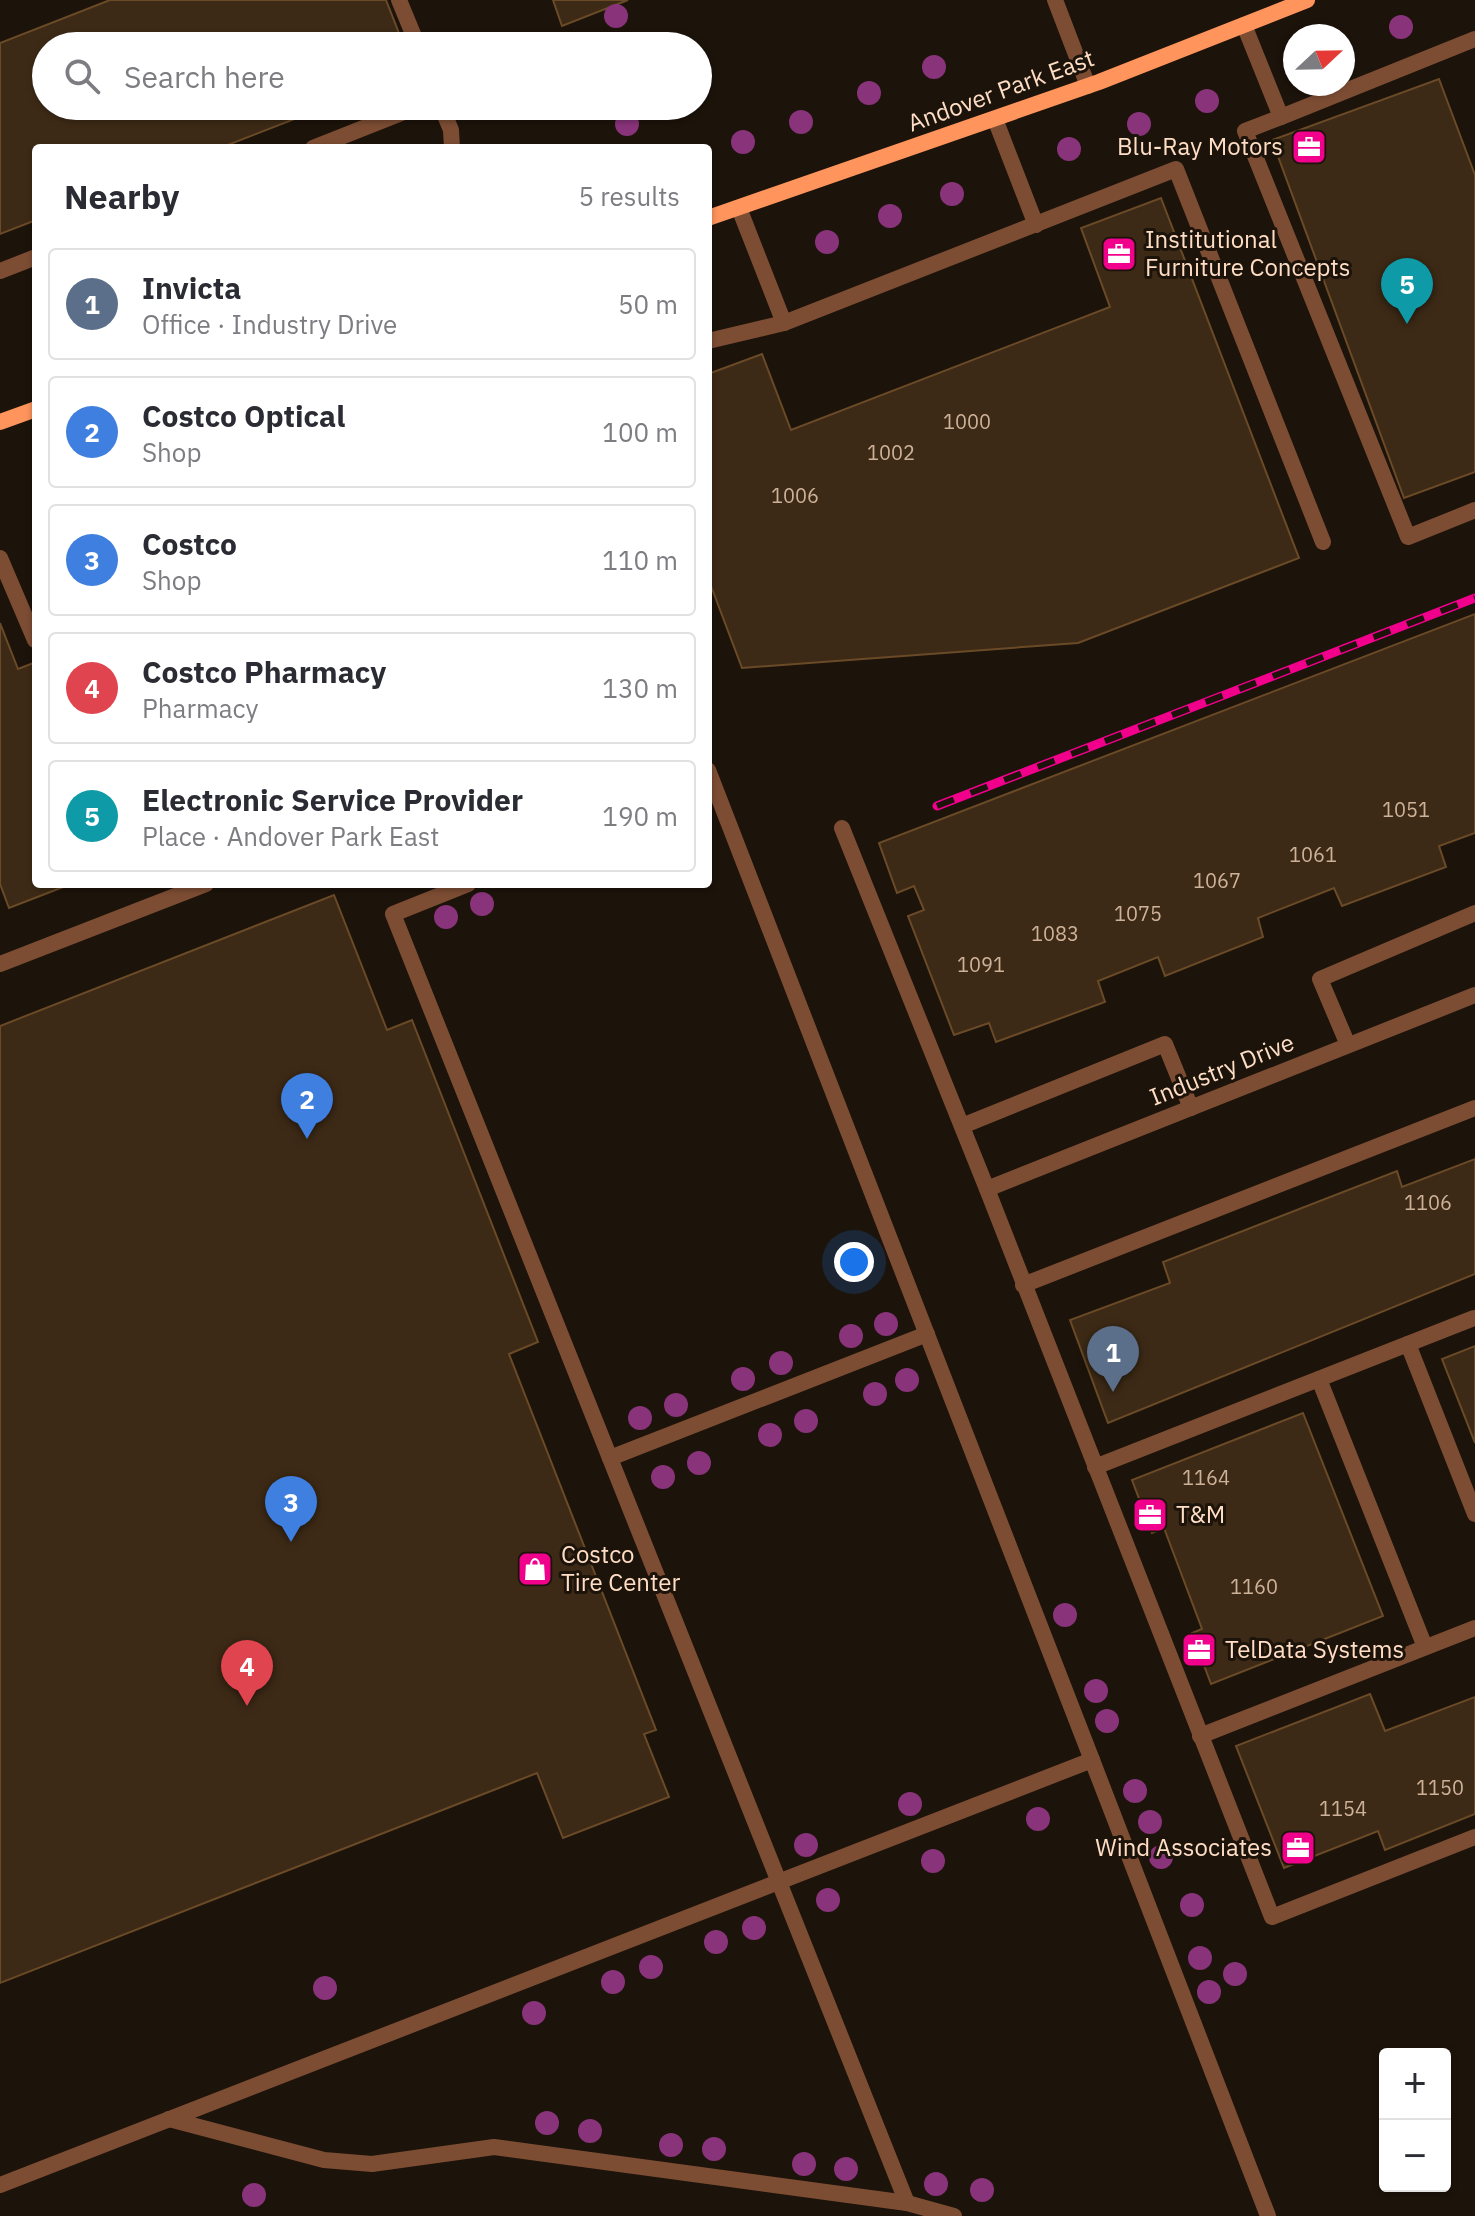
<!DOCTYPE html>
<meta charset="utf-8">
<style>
:root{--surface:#fff;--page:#f7f7f7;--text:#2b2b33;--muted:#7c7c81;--line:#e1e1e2;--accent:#111827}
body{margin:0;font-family:"IBM Plex Sans",sans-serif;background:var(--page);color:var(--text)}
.controls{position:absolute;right:24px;bottom:24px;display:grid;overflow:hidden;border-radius:8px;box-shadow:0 2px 6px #0004}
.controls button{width:72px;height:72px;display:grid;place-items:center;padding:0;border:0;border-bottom:2px solid var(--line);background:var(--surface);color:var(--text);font:40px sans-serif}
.compass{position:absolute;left:1283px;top:24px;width:72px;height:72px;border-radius:50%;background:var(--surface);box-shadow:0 2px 6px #0004;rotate:68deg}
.you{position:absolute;left:854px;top:1262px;width:28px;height:28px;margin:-20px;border:6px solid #fff;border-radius:50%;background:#1a73e8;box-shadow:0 0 0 12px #1a73e833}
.badge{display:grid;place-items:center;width:52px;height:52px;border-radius:50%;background:var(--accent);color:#fff;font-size:26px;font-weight:700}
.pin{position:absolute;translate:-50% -66px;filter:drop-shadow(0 2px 4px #0008)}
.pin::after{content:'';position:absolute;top:42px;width:28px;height:24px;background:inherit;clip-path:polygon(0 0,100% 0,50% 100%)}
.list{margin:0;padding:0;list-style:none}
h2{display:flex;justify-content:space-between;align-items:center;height:104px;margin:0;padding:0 32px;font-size:34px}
h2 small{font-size:26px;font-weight:400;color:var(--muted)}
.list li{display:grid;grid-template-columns:52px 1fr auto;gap:24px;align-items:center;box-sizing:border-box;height:112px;margin:0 16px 16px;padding:0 16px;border:2px solid var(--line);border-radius:8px}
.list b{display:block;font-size:30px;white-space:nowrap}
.list p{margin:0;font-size:26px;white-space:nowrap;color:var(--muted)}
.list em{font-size:26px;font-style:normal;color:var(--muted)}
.icon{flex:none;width:44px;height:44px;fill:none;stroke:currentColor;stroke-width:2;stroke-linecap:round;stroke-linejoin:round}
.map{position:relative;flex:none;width:1475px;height:2216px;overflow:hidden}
.search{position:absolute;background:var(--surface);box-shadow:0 2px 6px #0004;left:32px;top:32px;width:680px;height:88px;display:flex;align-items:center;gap:20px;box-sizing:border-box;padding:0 28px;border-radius:44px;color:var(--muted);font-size:30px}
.panel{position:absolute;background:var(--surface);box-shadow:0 2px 6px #0004;left:32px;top:144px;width:680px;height:744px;border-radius:8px}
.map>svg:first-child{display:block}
.building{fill:#3d2a16;stroke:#6a4a27;stroke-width:2}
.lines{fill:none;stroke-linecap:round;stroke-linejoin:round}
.lane{stroke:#7d4d33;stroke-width:16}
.street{stroke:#7d4d33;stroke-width:16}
.secondary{stroke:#ff945c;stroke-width:16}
.rail-casing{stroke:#f0008b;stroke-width:9}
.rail{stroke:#1c130a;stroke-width:6;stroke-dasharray:18;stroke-linecap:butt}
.tree{fill:#89337b}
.labels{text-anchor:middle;stroke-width:6;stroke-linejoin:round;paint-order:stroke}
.number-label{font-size:20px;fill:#ceb199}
.street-label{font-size:24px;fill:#ffdec5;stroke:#1c130a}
.poi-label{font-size:24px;fill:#ffdec5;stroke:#1c130a;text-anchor:start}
</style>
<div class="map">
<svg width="1475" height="2216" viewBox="0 0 1475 2216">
<rect width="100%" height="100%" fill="#1c130a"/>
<g class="building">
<path d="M 110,0 L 386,0 L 404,46 L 46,46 L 46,106 L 328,106 L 220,148 L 36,148 L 36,220 L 0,234 L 0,43 Z"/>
<path d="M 553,0 L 628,0 L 562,26 Z"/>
<path d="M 1439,79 L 1475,175 L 1475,472 L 1404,498 L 1272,140 Z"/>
<path d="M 1161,198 L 1299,558 L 1078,643 L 742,668 L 708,578 L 708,374 L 762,354 L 791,430 L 1110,307 L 1081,228 Z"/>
<path d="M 1475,614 L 1475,833 L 1439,846 L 1446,867 L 1342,906 L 1334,888 L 1258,918 L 1263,937 L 1165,976 L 1158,957 L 1098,981 L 1105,1002 L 996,1042 L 989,1023 L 954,1035 L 908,916 L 924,910 L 914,886 L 897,893 L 879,843 Z"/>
<path d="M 0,623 L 18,669 L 36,662 L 36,884 L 71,884 L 9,908 L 0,884 Z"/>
<path d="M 334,895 L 387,1030 L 412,1020 L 538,1342 L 509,1354 L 656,1730 L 644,1734 L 669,1797 L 563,1838 L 537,1773 L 0,1983 L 0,1026 Z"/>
<path d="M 1475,1159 L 1475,1274 L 1108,1423 L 1070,1320 L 1170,1283 L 1163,1262 L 1397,1171 L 1402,1187 Z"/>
<path d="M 1475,1346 L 1475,1443 L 1442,1359 Z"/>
<path d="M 1303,1413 L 1383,1616 L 1211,1684 L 1192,1633 L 1202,1629 L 1164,1528 L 1152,1533 L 1132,1480 Z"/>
<path d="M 1370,1694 L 1385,1731 L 1475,1697 L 1475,1814 L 1385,1850 L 1378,1831 L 1284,1868 L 1236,1746 Z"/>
</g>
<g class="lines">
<g class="lane">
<path d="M 399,0 L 418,46"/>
<path d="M 1055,0 L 1088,86"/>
<path d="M 1244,25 L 1281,117 L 1245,131 L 1408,537 L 1475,510"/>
<path d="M 441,106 L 451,130 L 452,148"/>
<path d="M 1281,117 L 1475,39"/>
<path d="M 995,119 L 1036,225"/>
<path d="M 313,148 L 419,106"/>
<path d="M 739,208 L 784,323"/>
<path d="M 0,271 L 36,257"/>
<path d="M 708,341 L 784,323 L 1176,169 L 1323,542"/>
<path d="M 0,558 L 35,640"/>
<path d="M 842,828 L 987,1189 L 1272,1917 L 1475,1837"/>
<path d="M 468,884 L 393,914 L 907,2203"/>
<path d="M 0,964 L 206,884"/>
<path d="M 1348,1045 L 1320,979 L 1475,913"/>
<path d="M 962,1126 L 1165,1044 L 1191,1108"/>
<path d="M 1023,1285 L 1475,1108"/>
<path d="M 1408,1344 L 1475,1514"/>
<path d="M 1319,1379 L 1425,1647"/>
<path d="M 610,1458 L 927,1334"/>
<path d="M 1095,1467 L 1474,1318"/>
<path d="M 1200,1736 L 1475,1628"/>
<path d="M 1092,1760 L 1268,2216"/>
<path d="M 169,2119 L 324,2160 L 372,2164 L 494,2147 L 907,2203 L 954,2216"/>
<path d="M 0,2185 L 1092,1760 L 708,770"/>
</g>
<path class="street" d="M 987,1189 L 1475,995"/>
<g class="secondary">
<path d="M 708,218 L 1099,82 L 1307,0"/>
<path d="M 0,422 L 36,409"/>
</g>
<defs>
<path id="rail" d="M 937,806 L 1475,598"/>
</defs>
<use href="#rail" class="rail-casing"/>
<use href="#rail" class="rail"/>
</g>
<g class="tree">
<circle cx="616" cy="16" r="12"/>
<circle cx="1401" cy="27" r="12"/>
<circle cx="934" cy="67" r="12"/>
<circle cx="869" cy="93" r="12"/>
<circle cx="1207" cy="101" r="12"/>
<circle cx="801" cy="122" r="12"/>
<circle cx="627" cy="124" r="12"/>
<circle cx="1139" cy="124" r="12"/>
<circle cx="743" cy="142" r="12"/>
<circle cx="1069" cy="149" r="12"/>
<circle cx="952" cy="194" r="12"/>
<circle cx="890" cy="216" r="12"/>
<circle cx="827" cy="242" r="12"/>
<circle cx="482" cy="904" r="12"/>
<circle cx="446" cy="917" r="12"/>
<circle cx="886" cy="1324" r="12"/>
<circle cx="851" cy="1336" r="12"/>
<circle cx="781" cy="1363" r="12"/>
<circle cx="743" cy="1379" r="12"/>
<circle cx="907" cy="1380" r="12"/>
<circle cx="875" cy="1394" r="12"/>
<circle cx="676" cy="1405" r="12"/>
<circle cx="640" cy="1418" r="12"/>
<circle cx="806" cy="1421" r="12"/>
<circle cx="770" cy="1435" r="12"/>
<circle cx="699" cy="1463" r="12"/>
<circle cx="663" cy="1477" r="12"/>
<circle cx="1065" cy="1615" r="12"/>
<circle cx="1096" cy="1691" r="12"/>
<circle cx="1107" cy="1721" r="12"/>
<circle cx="1135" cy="1791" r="12"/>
<circle cx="910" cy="1804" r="12"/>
<circle cx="1038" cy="1819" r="12"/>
<circle cx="1150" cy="1822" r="12"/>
<circle cx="806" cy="1845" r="12"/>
<circle cx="1161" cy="1857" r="12"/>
<circle cx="933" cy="1861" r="12"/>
<circle cx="828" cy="1900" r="12"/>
<circle cx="1192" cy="1905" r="12"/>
<circle cx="754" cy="1928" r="12"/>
<circle cx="716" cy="1942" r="12"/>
<circle cx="1200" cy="1958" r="12"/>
<circle cx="651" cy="1967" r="12"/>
<circle cx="1235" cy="1974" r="12"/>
<circle cx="613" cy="1982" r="12"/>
<circle cx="325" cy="1988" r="12"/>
<circle cx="1209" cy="1992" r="12"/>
<circle cx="534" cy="2013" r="12"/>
<circle cx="547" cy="2123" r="12"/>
<circle cx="590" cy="2131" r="12"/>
<circle cx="671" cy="2145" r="12"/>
<circle cx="714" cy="2149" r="12"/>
<circle cx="804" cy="2164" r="12"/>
<circle cx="846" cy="2169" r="12"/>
<circle cx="936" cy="2184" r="12"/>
<circle cx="982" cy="2190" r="12"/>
<circle cx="254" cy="2195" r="12"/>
</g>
<defs>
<symbol id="office-square" viewBox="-11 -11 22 22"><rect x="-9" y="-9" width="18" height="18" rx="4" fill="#f0008b" stroke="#1c130a"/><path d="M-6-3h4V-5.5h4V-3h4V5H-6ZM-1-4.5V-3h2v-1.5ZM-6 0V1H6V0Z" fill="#fff"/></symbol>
<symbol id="shop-square" viewBox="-11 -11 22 22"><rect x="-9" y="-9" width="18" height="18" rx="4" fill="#f0008b" stroke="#1c130a"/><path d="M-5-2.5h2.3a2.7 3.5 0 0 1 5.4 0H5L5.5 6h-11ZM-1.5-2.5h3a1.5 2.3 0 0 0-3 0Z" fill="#fff"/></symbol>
</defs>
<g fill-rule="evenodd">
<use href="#office-square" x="1289" y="127" width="40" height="40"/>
<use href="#office-square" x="1099" y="234" width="40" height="40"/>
<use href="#office-square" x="1130" y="1495" width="40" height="40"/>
<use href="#shop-square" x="515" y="1549" width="40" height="40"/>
<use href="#office-square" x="1179" y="1630" width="40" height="40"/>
<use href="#office-square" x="1278" y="1828" width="40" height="40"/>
</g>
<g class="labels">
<g class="number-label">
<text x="967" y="429">1000</text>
<text x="891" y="460">1002</text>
<text x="795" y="503">1006</text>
<text x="1406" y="817">1051</text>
<text x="1313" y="862">1061</text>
<text x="1217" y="888">1067</text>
<text x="1138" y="921">1075</text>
<text x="1055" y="941">1083</text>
<text x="981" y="972">1091</text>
<text x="1428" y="1210">1106</text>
<text x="1206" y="1485">1164</text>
<text x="1254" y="1594">1160</text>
<text x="1440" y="1795">1150</text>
<text x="1343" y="1816">1154</text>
</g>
<g class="street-label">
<text transform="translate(1001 91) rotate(-20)" y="8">Andover Park East</text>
<text transform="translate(1222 1070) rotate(-22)" y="8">Industry Drive</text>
</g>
<g class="poi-label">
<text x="1283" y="155" text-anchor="end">Blu-Ray Motors</text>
<text x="1145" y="248">Institutional<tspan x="1145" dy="28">Furniture Concepts</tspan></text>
<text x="1176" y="1523">T&amp;M</text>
<text x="561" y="1563">Costco<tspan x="561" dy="28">Tire Center</tspan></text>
<text x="1225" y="1658">TelData Systems</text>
<text x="1272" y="1856" text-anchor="end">Wind Associates</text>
</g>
</g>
</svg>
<div class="controls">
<button>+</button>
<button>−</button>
</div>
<svg class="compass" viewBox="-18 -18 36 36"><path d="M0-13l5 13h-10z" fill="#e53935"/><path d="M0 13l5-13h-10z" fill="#7c7c81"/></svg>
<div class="you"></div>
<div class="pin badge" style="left:1113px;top:1392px;background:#5c6f8a">1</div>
<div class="pin badge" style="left:307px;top:1139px;background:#3f7fe0">2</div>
<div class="pin badge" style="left:291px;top:1542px;background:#3f7fe0">3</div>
<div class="pin badge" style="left:247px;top:1706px;background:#e0444e">4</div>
<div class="pin badge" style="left:1407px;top:324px;background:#0f9aa8">5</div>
<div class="search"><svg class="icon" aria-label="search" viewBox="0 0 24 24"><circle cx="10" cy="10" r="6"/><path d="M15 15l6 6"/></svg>Search here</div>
<section class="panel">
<h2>Nearby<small>5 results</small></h2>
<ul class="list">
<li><span class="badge" style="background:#5c6f8a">1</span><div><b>Invicta</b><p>Office · Industry Drive</p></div><em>50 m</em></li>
<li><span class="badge" style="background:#3f7fe0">2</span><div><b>Costco Optical</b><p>Shop</p></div><em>100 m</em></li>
<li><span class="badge" style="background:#3f7fe0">3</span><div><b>Costco</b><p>Shop</p></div><em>110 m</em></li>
<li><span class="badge" style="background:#e0444e">4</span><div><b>Costco Pharmacy</b><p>Pharmacy</p></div><em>130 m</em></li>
<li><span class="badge" style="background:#0f9aa8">5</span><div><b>Electronic Service Provider</b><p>Place · Andover Park East</p></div><em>190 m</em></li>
</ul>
</section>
</div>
